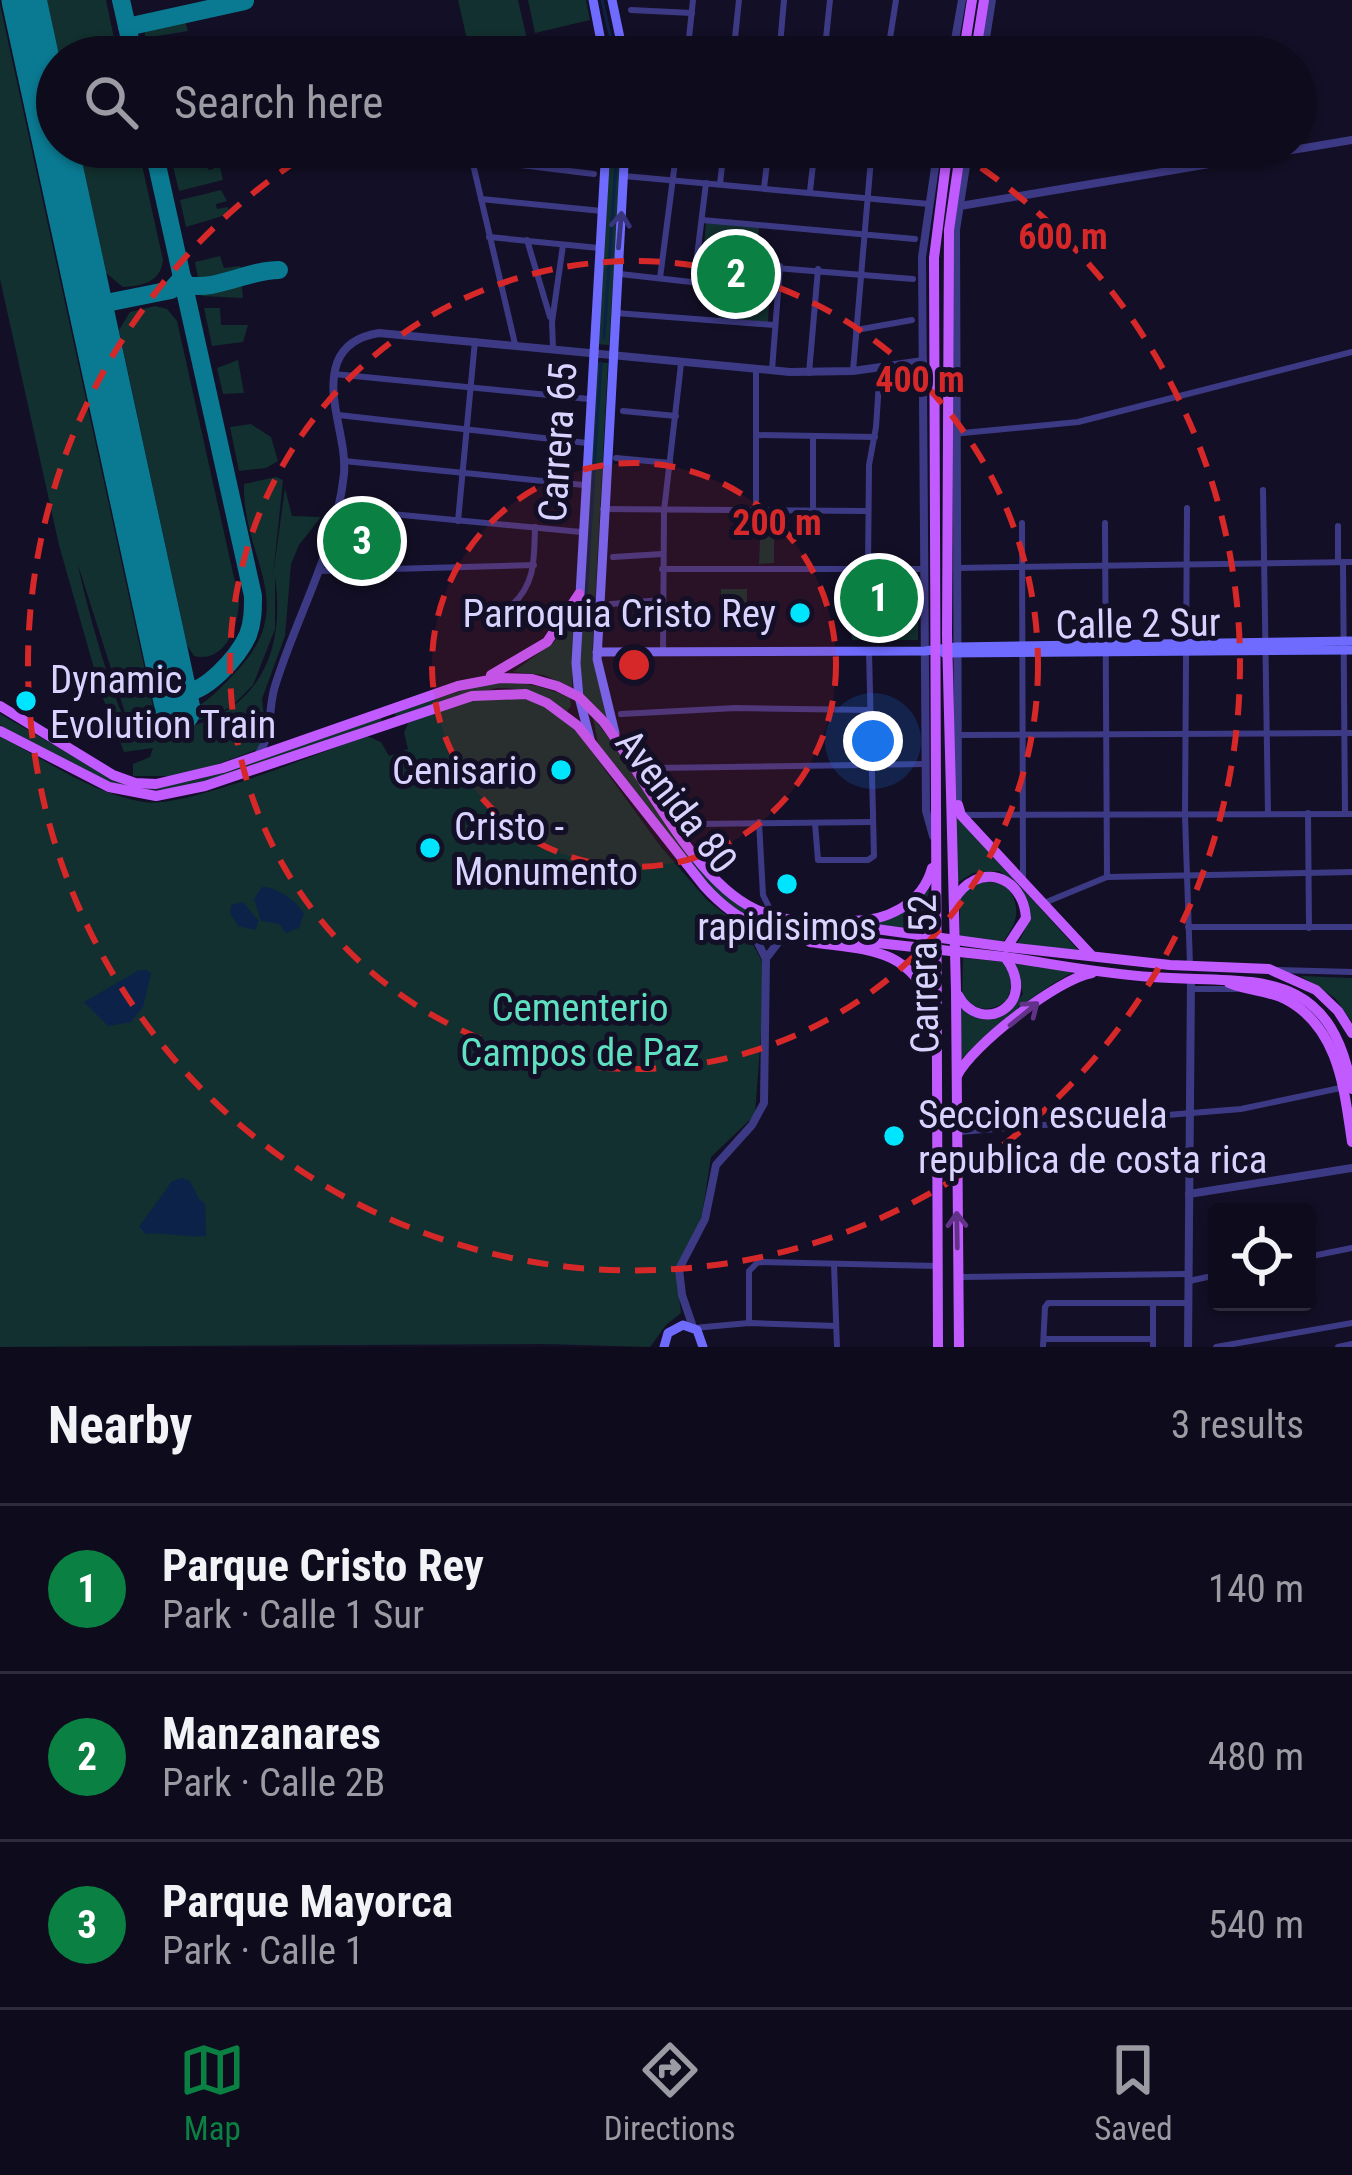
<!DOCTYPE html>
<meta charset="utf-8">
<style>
:root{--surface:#0e0b1c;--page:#1c1929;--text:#f1f3f6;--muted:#9b9ba3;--line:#2e2b3b;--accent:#0b8043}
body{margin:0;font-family:"Roboto Condensed",sans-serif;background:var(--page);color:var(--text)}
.controls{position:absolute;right:36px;bottom:36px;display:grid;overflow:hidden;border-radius:12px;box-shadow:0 3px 9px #0004}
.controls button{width:108px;height:108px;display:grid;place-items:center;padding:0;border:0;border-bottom:3px solid var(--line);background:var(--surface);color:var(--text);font:60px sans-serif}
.you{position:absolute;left:873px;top:741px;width:42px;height:42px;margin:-30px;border:9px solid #fff;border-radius:50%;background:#1a73e8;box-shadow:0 0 0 18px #1a73e833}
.badge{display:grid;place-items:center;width:78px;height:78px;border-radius:50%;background:var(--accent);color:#fff;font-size:39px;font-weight:700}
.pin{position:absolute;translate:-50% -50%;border:6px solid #fff;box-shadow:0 3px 12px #0006}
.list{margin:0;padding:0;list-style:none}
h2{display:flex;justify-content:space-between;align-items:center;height:156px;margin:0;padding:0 48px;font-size:51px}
h2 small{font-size:39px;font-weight:400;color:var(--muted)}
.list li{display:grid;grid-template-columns:78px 1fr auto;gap:36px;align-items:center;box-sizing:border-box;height:168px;padding:0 48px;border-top:3px solid var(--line)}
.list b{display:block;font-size:45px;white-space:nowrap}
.list p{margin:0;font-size:39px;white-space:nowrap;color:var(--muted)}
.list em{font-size:39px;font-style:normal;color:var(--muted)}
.icon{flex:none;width:66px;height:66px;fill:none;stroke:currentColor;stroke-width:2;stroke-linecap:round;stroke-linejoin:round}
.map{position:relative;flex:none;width:1352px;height:1347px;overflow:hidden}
.search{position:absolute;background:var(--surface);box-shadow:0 3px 9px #0004;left:36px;right:36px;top:36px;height:132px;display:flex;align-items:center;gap:30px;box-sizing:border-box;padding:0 42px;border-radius:66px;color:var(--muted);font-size:45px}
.sheet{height:660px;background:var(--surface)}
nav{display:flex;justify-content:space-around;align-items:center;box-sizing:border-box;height:168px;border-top:3px solid var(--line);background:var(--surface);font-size:33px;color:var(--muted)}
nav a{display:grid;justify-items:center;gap:6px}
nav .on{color:var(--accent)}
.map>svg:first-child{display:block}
.green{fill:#12302f;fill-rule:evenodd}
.water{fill:#0c2248}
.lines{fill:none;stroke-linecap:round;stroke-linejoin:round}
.stream{stroke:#0c2248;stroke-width:3}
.taxiway{stroke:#0a7a92;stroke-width:18}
.runway{stroke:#0a7a92;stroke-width:45}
.minor{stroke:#3d3a85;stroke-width:6}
.tertiary{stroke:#3d3a85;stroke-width:8}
.secondary{stroke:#6f6bff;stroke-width:9}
.primary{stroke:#c25bff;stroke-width:10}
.primary-bridge{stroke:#c25bff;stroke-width:10}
.oneway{stroke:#38347d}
.oneway2{stroke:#623188}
.ring{fill:none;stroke:#d62828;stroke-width:6;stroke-dasharray:21 15}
.poi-dot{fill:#00e5ff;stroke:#130f26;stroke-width:4.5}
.labels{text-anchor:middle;stroke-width:10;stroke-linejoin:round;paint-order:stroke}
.street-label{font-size:39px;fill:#d9d4ff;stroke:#130f26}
.poi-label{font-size:39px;fill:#d9d4ff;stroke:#130f26;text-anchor:start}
.park-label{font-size:39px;fill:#5fe0c0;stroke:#130f26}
.centre{fill:#d62828;stroke:#130f26;stroke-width:6}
.ring-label{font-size:36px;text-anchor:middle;font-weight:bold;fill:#d62828;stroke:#130f26;stroke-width:10;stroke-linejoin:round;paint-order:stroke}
</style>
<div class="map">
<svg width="1352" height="1347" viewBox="0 0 1352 1347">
<rect width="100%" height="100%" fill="#130f26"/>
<g class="green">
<path d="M 45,0 L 106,0 L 118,57 L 57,57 Z"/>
<path d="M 458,0 L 518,0 L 531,57 L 471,57 Z"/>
<path d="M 528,0 L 586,0 L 590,20 L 535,33 Z"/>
<path d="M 0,4 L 155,716 C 197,712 203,706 233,675 C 303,605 242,561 244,484 L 276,477 L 283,480 L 273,576 L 285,488 L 292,516 L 321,517 L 299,545 L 291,564 L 285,636 L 262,699 L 266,734 L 262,742 L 256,750 L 209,767 L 173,776 L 133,776 L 133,764 L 150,757 L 153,748 L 124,752 L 101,693 L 59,545 L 0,279 ZM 78,565 L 129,725 L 146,733 L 214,716 L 232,706 L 253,685 L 275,629 L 275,577 C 286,655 257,712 178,730 C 164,733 145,740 133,731 C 117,721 82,588 78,565 Z"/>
<path d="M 184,18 L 188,31 L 145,38 L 145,26 Z"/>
<path d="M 77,147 L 138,147 L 163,260 C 161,282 142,286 123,287 L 106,273 Z"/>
<path d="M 203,147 L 208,170 L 214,169 L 212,160 L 218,158 L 223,180 L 179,191 L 170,154 Z"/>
<path d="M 609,147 L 622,147 L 609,345 L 596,344 Z"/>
<path d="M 221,190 L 227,201 L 216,204 L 217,209 L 228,207 L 229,214 L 186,227 L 180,200 Z"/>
<path d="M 706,223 L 759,227 L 756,269 L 771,270 L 768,322 L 719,318 L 721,281 L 701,278 Z"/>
<path d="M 220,256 L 224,268 L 240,266 L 242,270 L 199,283 L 195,262 Z"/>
<path d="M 241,279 L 243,298 L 201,296 L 204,290 Z"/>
<path d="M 155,306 L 167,309 L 177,321 L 239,600 C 239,625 225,664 194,656 L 187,645 L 119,330 L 130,312 Z"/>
<path d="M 220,308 L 221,325 L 248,325 L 243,342 L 212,346 L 204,308 Z"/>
<path d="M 238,360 L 244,393 L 223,394 L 217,368 Z"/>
<path d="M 595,362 L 608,363 L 592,658 L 608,718 L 584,698 L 579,657 Z"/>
<path d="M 251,424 L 271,437 L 278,461 L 266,468 L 239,471 L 230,427 Z"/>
<path d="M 345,513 L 390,517 L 386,565 L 326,567 Z"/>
<path d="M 761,517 L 774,517 L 774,563 L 759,564 Z"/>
<path d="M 918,573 L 918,640 L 852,640 L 851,623 L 840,623 L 840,574 Z"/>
<rect x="721" y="589" width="26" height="34"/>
<path d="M 575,609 L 572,688 L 544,675 L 513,672 L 554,642 Z"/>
<path d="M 494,681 C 524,682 544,686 570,698 L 571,706 L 567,711 C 543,696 525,687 496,688 L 397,719 L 394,712 Z"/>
<path d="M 511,696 L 533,701 L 560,715 L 578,733 L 661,847 L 707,900 L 745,930 L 764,965 L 765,979 L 755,1115 L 711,1157 L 702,1215 L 677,1279 L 681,1313 L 666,1325 L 650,1347 L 543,1344 L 0,1347 L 0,736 C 45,760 93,794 144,802 C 184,809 321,752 367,736 L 381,742 L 389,756 L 408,749 L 404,733 L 408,723 L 472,699 Z"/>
<path d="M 0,714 L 113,779 L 155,788 L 200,779 L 381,717 L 382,723 C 310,748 188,805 115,786 C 82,777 31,742 0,725 Z"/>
<path d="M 593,717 L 722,891 L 749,912 L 784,925 L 781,931 L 753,923 L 721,900 L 598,744 Z"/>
<path d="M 954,818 L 958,818 L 1079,951 L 1016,945 C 1037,918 1027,889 999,871 L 973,873 L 957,883 Z"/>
<path d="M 978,880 L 1007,885 C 1021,909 1019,921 1002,943 L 960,938 L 960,894 Z"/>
<path d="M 929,889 L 927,933 L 865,925 L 920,899 Z"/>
<path d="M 963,958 L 1005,962 L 1014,980 L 1006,1002 C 987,1012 978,1011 962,997 Z"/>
<path d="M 1015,964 L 1077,970 C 1033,993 989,1029 956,1065 L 959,1007 L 984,1020 L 1006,1014 L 1023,994 Z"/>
<path d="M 1301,976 L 1352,978 L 1352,1022 L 1335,998 Z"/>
</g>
<g class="water">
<path d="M 262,887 C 276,886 298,902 304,914 L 299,928 L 286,933 L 279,924 L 261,921 L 254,899 Z"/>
<path d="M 243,902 L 259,921 L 255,930 L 238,926 L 230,913 L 231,905 Z"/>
<path d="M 139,970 L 147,970 L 151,974 L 143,1007 L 131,1022 L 108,1026 L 84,1002 Z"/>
<path d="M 182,1178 L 190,1181 L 199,1199 L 205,1204 L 206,1236 C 185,1238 165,1232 146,1234 L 139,1227 L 172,1181 Z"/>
</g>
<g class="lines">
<g class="stream">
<path d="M 602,0 L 610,35"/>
<path d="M 604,338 L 617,147"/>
<path d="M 585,615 L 601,363"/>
</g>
<g class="taxiway">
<path d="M 121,0 L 134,57"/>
<path d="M 127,27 L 245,1"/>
<path d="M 153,147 L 253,596 C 253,609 253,622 248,635 C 238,657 206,693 182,693 L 173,684"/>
<path d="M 88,295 L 95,302 L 106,303 L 171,290 L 182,278 L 187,285 C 216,291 248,270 279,270"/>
</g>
<path class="runway" d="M 24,0 L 178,710"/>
<g class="minor">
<path d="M 631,10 L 692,13"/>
<path d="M 589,57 L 604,54 L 664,57"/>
<path d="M 687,57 L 693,0"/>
<path d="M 733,57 L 739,0"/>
<path d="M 779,57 L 784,0"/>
<path d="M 824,57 L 830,0"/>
<path d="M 887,57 L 896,0"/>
<path d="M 469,147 L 515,344"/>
<path d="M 470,159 L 594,174"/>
<path d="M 558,168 L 558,147"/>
<path d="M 624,176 L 929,204"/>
<path d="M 720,184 L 724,147"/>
<path d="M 764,188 L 769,147"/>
<path d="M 810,191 L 815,147"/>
<path d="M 481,199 L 602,211"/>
<path d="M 702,220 L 915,239"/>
<path d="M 489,237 L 599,248"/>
<path d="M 527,240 L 550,317"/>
<path d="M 763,267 L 913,279"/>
<path d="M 620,274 L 718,285"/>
<path d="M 660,278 L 677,147"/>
<path d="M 694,281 L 706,183"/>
<path d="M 616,313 L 774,325"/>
<path d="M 856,330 L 912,320"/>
<path d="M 553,348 L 552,322 L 563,245"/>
<path d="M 756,370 L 756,510"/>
<path d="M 772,370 L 780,266"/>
<path d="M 853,371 L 872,147"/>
<path d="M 809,373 L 818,269"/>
<path d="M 334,374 L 589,399"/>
<path d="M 623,411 L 676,416"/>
<path d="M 338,415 L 587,443"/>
<path d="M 952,434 L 1078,422 L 1352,352"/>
<path d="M 756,435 L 875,437"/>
<path d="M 813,436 L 813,511"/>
<path d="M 616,458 L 670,463"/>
<path d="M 344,461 L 584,485"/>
<path d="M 1263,490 L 1268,813"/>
<path d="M 1187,508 L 1185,815 L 1190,965"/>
<path d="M 339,509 L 581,532"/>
<path d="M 603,509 L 868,511"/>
<path d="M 458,521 L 475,341"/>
<path d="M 1022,523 L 1023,880"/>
<path d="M 1105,523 L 1107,877"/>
<path d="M 1338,526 L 1338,562"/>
<path d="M 613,557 L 662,554"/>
<path d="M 1343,562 L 1345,814"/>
<path d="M 389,566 L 392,516"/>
<path d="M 956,568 L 1352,562"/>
<path d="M 662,569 L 924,569"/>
<path d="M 868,569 L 869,465 L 876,427 L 880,368"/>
<path d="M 319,571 L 534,565"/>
<path d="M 611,604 L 662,600"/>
<path d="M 512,605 C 536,583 534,558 535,527"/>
<path d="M 663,652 L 664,511 L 681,364"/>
<path d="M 621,714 L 736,708 L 869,710"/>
<path d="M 959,735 L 1352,733"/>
<path d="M 655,768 L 925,764"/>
<path d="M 1308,813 L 1309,928"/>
<path d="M 960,815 L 1352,814"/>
<path d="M 759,822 L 763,895 L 771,911"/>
<path d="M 815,823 L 818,860 L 868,860 L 874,856 L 869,651"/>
<path d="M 692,824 L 872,822"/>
<path d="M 1044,903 L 1107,877 L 1352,872"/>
<path d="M 1188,927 L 1352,927"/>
<path d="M 1278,970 L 1352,972"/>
<path d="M 1192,989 L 1236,989"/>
<path d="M 959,1132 L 1241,1109 L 1345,1087"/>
<path d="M 1307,1257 L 1352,1248"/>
<path d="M 834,1264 L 837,1347"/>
<path d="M 961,1277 L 1186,1274"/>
<path d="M 1189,1281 L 1217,1275"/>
<path d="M 749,1323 L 749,1271 L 758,1262 L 937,1266"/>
<path d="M 694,1328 L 749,1323 L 836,1326"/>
<path d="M 1044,1339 L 1153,1339"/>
<path d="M 1043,1347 L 1045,1307 L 1048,1303 L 1186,1303"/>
<path d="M 1153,1347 L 1153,1303"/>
<path d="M 1216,1347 L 1352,1323"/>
<path d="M 1338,1347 L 1352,1344"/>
</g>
<g class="tertiary">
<path d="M 952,57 L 962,0"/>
<path d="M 983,57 L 992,0"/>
<path d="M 960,206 L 1352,140"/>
<path d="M 257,756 C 274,733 267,712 275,686 C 297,615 336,549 344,474 C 347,438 325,398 337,363 C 344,344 360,336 379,333 L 790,372 L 853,371 L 923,361"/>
<path d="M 958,805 L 956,230 L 969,147"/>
<path d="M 933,836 L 926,811 L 922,257 L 938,147"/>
<path d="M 767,957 L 784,935"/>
<path d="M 1189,1194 L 1352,1168"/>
<path d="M 693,1327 L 682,1295 L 679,1269 L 705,1219 L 716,1165 L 752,1125 L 764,1103 L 766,959 L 749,925"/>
<path d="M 1188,1347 L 1191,979"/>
</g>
<g class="secondary">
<path d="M 593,0 L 604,57"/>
<path d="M 612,0 L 624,57"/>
<path d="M 597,652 L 925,651 L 956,647 L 1352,641"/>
<path d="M 944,653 L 1352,650"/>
<path d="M 615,733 L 597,659 L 625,147"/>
<path d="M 590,739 L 579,697 L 576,663 L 606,147"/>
<path d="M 664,1347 L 668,1333 L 683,1325 L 697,1330 L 703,1347"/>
</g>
<g class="primary">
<path d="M 963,57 L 972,0"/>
<path d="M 975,57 L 984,0"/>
<path d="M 491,675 L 547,642 L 579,594"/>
<path d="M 0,706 L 113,775 L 135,783 L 156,784 L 223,768 L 458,686 L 500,678 L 532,679 L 557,686 L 579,697 L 603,721 C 644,775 694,881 755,909 C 784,922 816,924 847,925"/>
<path d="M 0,731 L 109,787 L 156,796 L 205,786 L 472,696 L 526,694 L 547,703 L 578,726 L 704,886 C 749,936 780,932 841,939"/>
<path d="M 958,805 L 961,815 L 1091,955"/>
<path d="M 954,900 C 977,861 1023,874 1026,918 L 1007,947"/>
<path d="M 849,921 C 885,922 922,905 932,868"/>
<path d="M 810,942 C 866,950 908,946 933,1007"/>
<path d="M 1007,947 L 1170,965 L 1269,969 L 1316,990 L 1338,1011 L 1352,1033"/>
<path d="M 1005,957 C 1054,964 1103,974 1152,977 C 1252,984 1329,963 1352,1089"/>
<path d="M 1229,983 C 1247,991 1267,990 1285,999 C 1339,1027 1344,1089 1352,1142"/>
<path d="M 958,995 C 980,1037 1041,1005 1005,957"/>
<path d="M 957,1076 C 971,1046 1059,978 1092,973"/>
<path d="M 938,1347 L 934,258 L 948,147"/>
<path d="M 959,1347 L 956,991 L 947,635 L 949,230 L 961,147"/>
</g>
<g class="primary-bridge">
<path d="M 847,925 L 1007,947"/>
<path d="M 841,939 L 1005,957"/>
</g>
</g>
<defs><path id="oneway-shaft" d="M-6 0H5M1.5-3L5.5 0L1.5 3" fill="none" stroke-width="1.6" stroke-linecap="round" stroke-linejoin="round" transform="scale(3)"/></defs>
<use class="oneway" href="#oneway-shaft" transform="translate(620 230) rotate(-85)"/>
<g class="oneway2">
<use href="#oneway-shaft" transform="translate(1024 1014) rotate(-39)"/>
<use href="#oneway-shaft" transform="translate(957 1230) rotate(-91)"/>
</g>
<circle cx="634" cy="665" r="202" fill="#d62828" fill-opacity=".12"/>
<g class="ring">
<circle cx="634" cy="665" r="202"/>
<circle cx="634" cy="665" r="404"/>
<path d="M951 148A606 606 0 1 1 317 148"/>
</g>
<g class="poi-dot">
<circle cx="800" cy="613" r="12"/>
<circle cx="26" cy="701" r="12"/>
<circle cx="561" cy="770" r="12"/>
<circle cx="430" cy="848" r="12"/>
<circle cx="787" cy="884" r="12"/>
<circle cx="894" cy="1136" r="12"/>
</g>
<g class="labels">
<g class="street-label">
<text transform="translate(557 442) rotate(-86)" y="14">Carrera 65</text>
<text transform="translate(1138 623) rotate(-1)" y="14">Calle 2 Sur</text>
<text transform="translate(677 801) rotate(52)" y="14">Avenida 80</text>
<text transform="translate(923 974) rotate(-91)" y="14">Carrera 52</text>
</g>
<g class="poi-label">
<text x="776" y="627" text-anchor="end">Parroquia Cristo Rey</text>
<text x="50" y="693">Dynamic<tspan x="50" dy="45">Evolution Train</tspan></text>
<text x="537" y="784" text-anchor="end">Cenisario</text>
<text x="454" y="840">Cristo -<tspan x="454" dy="45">Monumento</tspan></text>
<text x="787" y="940" text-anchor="middle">rapidisimos</text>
<text x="918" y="1128">Seccion escuela<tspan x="918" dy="45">republica de costa rica</tspan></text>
</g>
<g class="park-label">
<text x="580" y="1021">Cementerio<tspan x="580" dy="45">Campos de Paz</tspan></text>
</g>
</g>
<circle cx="634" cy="665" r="18" class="centre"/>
<g class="ring-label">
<text x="1063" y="249">600 m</text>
<text x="920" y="392">400 m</text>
<text x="777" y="535">200 m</text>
</g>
</svg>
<div class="controls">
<button><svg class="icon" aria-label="locate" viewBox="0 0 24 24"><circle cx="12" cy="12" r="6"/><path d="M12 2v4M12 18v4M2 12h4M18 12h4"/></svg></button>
</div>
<div class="you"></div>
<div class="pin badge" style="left:879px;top:598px">1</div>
<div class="pin badge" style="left:736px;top:274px">2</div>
<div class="pin badge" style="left:362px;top:541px">3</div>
<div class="search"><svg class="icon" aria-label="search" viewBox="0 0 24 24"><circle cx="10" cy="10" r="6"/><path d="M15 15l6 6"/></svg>Search here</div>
</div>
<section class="sheet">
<h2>Nearby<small>3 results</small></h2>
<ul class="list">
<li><span class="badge">1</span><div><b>Parque Cristo Rey</b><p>Park · Calle 1 Sur</p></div><em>140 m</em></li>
<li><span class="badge">2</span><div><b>Manzanares</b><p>Park · Calle 2B</p></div><em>480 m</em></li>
<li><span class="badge">3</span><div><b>Parque Mayorca</b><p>Park · Calle 1</p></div><em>540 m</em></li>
</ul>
</section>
<nav>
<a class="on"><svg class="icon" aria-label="map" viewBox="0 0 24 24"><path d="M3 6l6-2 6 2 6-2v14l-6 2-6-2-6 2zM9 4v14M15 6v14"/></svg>Map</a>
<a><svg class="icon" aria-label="directions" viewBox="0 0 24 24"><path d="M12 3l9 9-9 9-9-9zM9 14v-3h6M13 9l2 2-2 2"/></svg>Directions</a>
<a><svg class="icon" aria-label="saved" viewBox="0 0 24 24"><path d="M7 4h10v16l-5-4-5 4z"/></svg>Saved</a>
</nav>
